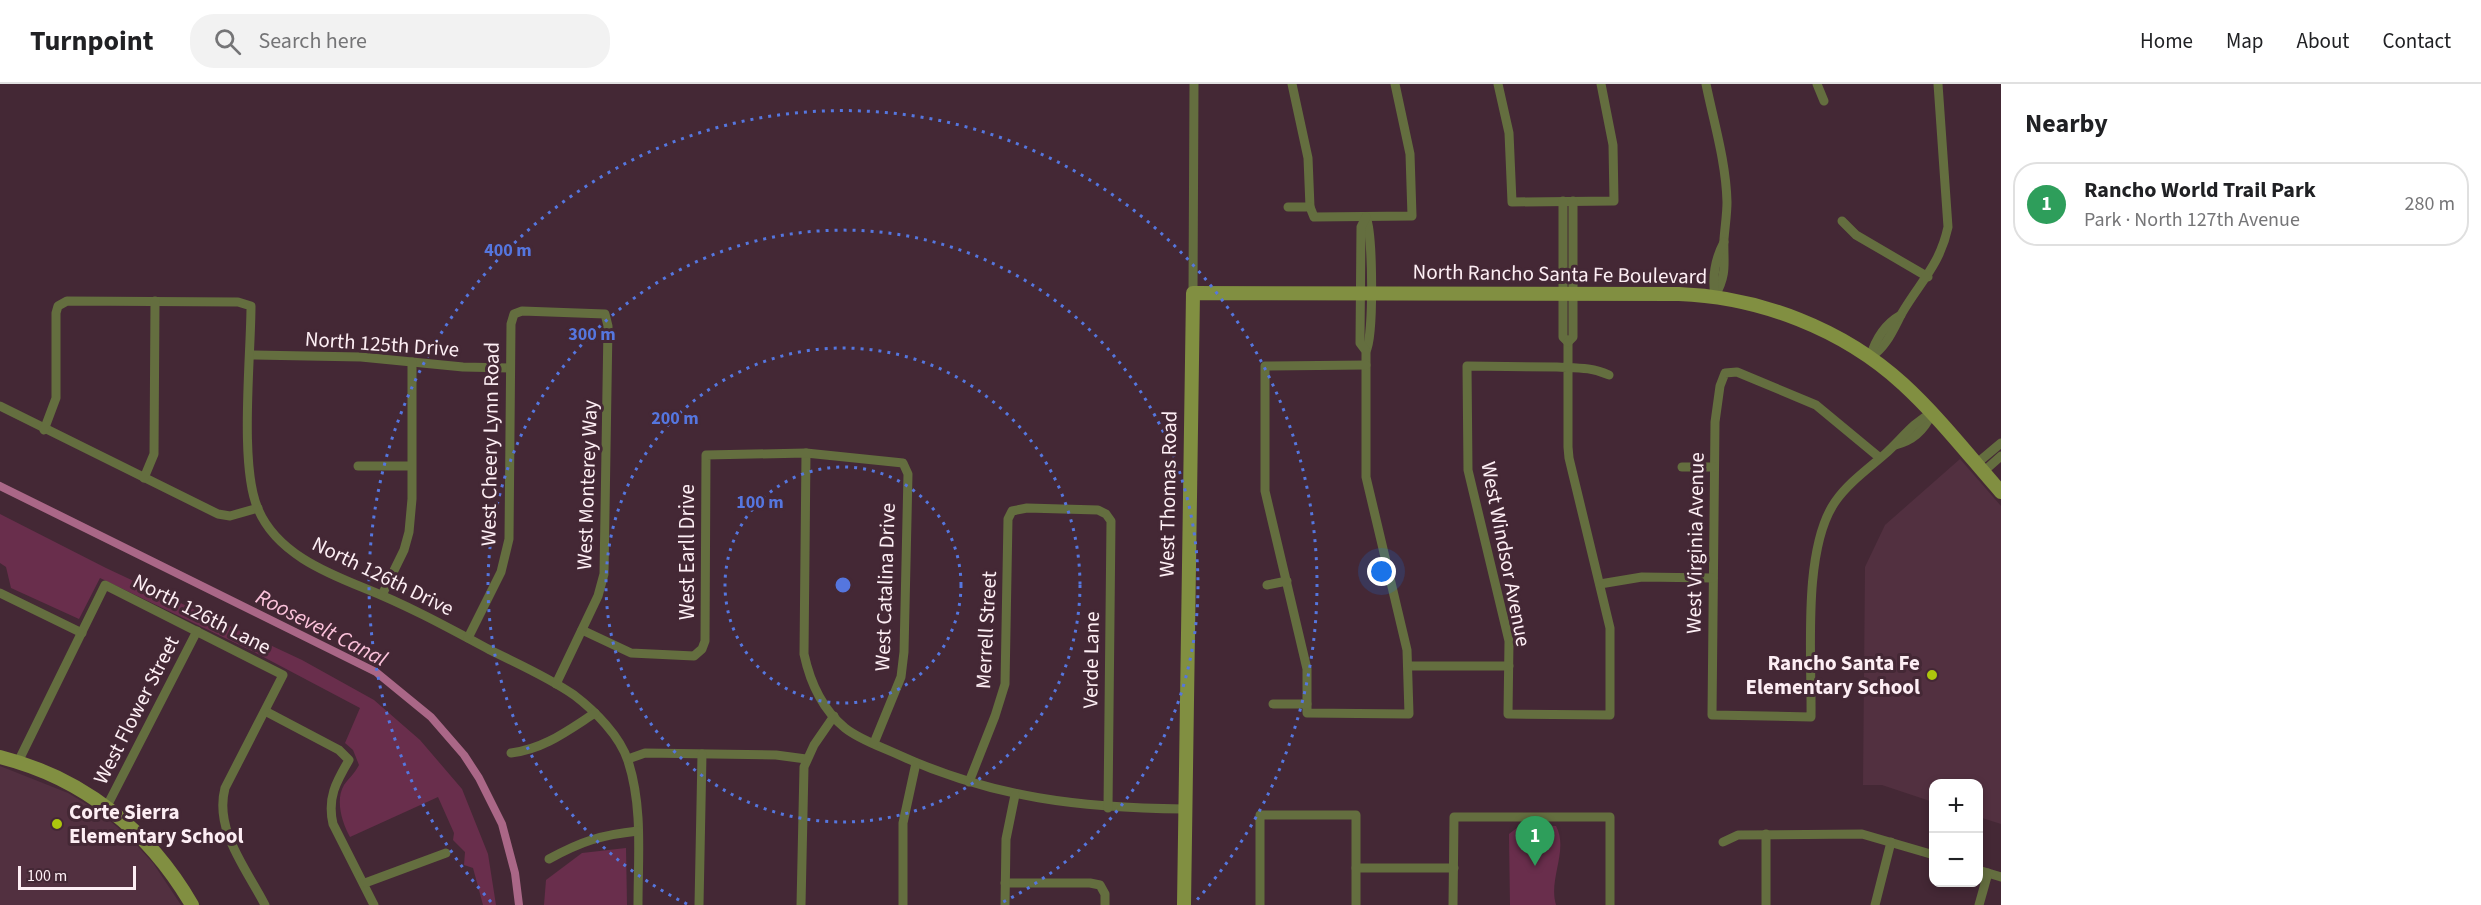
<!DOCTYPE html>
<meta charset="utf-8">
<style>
:root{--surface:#fff;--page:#f2f2f2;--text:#202124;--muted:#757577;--line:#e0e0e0;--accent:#111827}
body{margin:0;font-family:"Source Sans 3",sans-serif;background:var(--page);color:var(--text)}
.controls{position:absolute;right:18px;bottom:18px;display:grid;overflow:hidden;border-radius:12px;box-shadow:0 3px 9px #0003}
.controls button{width:54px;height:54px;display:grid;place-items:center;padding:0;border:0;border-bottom:2px solid var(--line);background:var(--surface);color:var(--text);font:30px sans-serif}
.scale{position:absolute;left:18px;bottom:15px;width:118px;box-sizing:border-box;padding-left:6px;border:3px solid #fdeef4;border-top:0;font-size:16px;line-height:21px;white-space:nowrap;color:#fdeef4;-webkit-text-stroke:4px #442835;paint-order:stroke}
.you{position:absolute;left:1382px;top:488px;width:21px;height:21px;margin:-15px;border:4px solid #fff;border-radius:50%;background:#1a73e8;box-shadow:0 0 0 9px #1a73e833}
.badge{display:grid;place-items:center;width:39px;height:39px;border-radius:50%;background:var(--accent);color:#fff;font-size:20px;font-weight:700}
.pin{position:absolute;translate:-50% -50px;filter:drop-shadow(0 2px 3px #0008)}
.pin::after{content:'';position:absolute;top:32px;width:21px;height:18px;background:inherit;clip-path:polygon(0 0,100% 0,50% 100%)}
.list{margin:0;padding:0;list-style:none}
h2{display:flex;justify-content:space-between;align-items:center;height:78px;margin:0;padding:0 24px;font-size:26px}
h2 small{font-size:20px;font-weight:400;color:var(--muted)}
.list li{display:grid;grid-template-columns:39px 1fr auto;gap:18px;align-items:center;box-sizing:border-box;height:84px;margin:0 12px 12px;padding:0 12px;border:2px solid var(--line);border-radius:24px}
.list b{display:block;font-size:22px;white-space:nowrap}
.list p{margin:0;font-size:20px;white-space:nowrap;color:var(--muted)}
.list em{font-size:20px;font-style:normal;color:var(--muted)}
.icon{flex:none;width:33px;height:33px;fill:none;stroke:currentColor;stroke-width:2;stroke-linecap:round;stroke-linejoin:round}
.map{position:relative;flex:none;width:2001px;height:821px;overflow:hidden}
header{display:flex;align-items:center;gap:36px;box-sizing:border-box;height:84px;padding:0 30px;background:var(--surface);border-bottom:2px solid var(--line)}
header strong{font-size:28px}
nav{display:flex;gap:33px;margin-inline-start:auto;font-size:21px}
.search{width:420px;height:54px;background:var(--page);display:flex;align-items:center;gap:15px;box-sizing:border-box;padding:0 21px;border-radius:24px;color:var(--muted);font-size:22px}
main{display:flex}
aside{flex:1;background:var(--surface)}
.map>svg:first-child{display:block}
.built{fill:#523040}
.green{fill:#692e4c}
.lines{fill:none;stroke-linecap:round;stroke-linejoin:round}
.canal{stroke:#aa6787;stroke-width:8}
.street{stroke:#646e3f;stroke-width:9}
.secondary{stroke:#818f41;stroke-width:14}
.ring{fill:none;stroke:#5576df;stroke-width:3;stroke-dasharray:3 6}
.poi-dot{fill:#adc60d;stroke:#442835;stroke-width:2}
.labels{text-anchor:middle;stroke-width:6;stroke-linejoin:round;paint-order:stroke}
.street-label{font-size:21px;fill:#fdeef4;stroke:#442835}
.poi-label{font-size:21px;font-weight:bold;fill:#fdeef4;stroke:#442835;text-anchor:end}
.water-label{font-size:22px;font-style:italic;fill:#fdc3dc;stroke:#442835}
.centre{fill:#5576df;stroke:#442835;stroke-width:3}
.ring-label{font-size:18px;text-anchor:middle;font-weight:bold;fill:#5576df;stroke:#442835;stroke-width:6;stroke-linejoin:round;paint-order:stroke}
</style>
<header>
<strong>Turnpoint</strong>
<div class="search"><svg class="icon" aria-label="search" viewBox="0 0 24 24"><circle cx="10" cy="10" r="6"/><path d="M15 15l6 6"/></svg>Search here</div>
<nav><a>Home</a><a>Map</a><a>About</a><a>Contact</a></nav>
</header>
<main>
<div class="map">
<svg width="2001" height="821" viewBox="0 0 2001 821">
<rect width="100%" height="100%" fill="#442835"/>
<g class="built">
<path d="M 1960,375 L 2001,422 L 2001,740 L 1979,733 L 1978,700 L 1934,700 L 1933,718 L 1882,701 L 1863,701 L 1865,483 L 1885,441 Z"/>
<path d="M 0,682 L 68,709 L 98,727 L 129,753 L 153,779 L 181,821 L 0,821 Z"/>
</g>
<g class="green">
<path d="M 0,430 L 106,484 L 302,576 L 374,616 L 420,656 L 462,705 L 488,770 L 496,821 L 483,821 L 473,784 L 464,781 L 465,768 L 453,756 L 454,749 L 438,713 L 350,753 C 342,739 335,716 344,701 C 349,694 355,689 359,681 L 353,666 L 345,659 L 360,624 L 254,568 L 100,494 L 79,535 L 11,504 L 6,483 L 0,479 Z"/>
<path d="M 1522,740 L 1556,742 C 1569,766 1548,795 1556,821 L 1510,821 L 1509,750 Z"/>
<path d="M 626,764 L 627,821 L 544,821 L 546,796 L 582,769 Z"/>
</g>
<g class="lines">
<path class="canal" d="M 0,402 L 376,588 L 431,633 L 464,671 L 479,694 L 502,740 L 515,789 L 519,821"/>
<g class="street">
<path d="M 1292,0 L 1308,74 L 1310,123"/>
<path d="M 1498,0 L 1509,49 L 1512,118 L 1614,117 L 1613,61 L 1601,0"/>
<path d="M 1706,0 C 1714,39 1726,78 1727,118 C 1727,130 1725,142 1724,155 C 1723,178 1728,189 1715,212"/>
<path d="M 1817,0 L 1824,17"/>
<path d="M 1563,117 L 1563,253 L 1568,258"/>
<path d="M 1288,123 L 1310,123 L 1314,133 L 1412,132 L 1410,70 L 1395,0"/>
<path d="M 1842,137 L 1856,151 L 1928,193"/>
<path d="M 1193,209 L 1194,0"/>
<path d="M 1715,212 C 1712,193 1715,175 1724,158"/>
<path d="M 1568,258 L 1568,363 L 1569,374 L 1610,544 L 1610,631 L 1508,630 L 1509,557 L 1468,386 L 1467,282 L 1557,283 C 1576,284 1592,283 1609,291"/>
<path d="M 1568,258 L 1573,253 L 1573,117"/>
<path d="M 1366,267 C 1374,252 1373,150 1366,133"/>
<path d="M 251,271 L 361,273 L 463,283 L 510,284"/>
<path d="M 1870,274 C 1887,262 1893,246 1902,229 C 1920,198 1940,181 1948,143 L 1938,0"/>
<path d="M 1870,274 C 1875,256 1885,240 1901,231"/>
<path d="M 0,322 L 218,430 L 230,432 L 258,424"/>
<path d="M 44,346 L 56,314 L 56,229 L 58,222 L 67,217 L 238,218 L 251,222 C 251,272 239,382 258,425 C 276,468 324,488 364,504 C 407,521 449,544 490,566 C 518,580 548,593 574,611 C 595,627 620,652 628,677 C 643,723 638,773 638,821"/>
<path d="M 1895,361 C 1913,357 1925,345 1932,329"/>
<path d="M 806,369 L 804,570 C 810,598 822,625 845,644 C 860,656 882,663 899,671 C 993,714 1082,724 1184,725"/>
<path d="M 1880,374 L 1816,321 L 1737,288 L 1725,289 L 1720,302 L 1715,338 L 1712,631 L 1811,633 C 1812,573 1802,466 1835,418 C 1848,399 1868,385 1885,370 C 1901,356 1912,339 1932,329"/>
<path d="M 1976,380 L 2001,359"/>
<path d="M 358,382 L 411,382"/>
<path d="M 1682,383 L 1714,383"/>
<path d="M 1983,388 L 2001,372"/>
<path d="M 144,394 L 154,370 L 155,217"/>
<path d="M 1600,500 L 1642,493 L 1713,494"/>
<path d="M 1267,501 L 1287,497"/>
<path d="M 0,509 L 82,549"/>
<path d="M 382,511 L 404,466 L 409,448 L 412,415 L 412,278"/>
<path d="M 582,546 L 631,569 L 694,572 L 702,565 L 705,557 L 706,371 L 806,369 L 903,379 L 908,390 L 904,568 L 901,593 L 874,659"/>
<path d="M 468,554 L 501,488 L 509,455 L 511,240 L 514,230 L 522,227 L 605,230 L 608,242 L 604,490 L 598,512 L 556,600"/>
<path d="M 1409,582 L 1509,582"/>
<path d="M 1273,620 L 1307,620 L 1307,629 L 1409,630 L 1407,566 L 1366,393 L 1366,267 L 1360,259 L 1361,143 L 1366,133"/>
<path d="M 1307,620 L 1307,585 L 1303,568 L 1265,407 L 1265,282 L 1366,281"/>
<path d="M 265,627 L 339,666 L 349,676 C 336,698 327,714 333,740 L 374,821"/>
<path d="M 511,669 C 544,665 567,647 595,629"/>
<path d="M 628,675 L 645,669 L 776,671 L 806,675"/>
<path d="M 18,678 L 105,501 L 283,591 L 225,704 C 214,746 246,784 265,821"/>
<path d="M 969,698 L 995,632 L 1005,600 L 1008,435 L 1012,427 L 1027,424 L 1098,426 L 1106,430 L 1111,437 L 1108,724"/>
<path d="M 107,722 L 197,547"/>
<path d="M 1723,758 L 1738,751 L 1862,750 L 1934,771"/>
<path d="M 549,775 C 582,757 601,751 638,747"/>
<path d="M 1356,784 L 1454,784"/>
<path d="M 1978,786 L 2001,793"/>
<path d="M 365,799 L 446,769"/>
<path d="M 1005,799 L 1090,799 L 1100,801 L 1105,810 L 1105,821"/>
<path d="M 699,821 L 702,670"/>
<path d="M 801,821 L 804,683 L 814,661 L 834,632"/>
<path d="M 903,821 L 903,739 L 916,679"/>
<path d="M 1005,821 L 1006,755 L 1015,711"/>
<path d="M 1260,821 L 1260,731 L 1356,731 L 1356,821"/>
<path d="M 1453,821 L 1454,733 L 1610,733 L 1610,821"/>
<path d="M 1766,821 L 1766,750"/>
<path d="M 1875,821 L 1891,758"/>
<path d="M 1979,821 L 1988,789"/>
</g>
<g class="secondary">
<path d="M 0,673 C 84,694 149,747 192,821"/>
<path d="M 1184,821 L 1193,209 L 1679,210 C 1760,213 1843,245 1903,300 C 1939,333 1969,372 2001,408"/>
</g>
</g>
<g class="ring">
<circle cx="843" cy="501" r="118"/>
<circle cx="843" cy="501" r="237"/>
<path d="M687 820A355 355 0 1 1 999 820"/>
<path d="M491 818A474 474 0 1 1 1195 818"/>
</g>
<g class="poi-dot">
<circle cx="1932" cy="591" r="6"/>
<circle cx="57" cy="740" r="6"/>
</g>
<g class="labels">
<g class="street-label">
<text transform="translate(1560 190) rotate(1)" y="7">North Rancho Santa Fe Boulevard</text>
<text transform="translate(382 260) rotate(4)" y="7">North 125th Drive</text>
<text transform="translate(490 360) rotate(-89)" y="7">West Cheery Lynn Road</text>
<text transform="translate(587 401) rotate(-88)" y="7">West Monterey Way</text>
<text transform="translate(1168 410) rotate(-89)" y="7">West Thomas Road</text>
<text transform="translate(1695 459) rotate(-89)" y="7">West Virginia Avenue</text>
<text transform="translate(687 468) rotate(-90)" y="7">West Earll Drive</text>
<text transform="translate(1506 470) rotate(79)" y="7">West Windsor Avenue</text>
<text transform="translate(383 492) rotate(26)" y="7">North 126th Drive</text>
<text transform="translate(885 503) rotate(-88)" y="7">West Catalina Drive</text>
<text transform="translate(202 530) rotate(27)" y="7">North 126th Lane</text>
<text transform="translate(986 546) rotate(-87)" y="7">Merrell Street</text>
<text transform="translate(1091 576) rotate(-89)" y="7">Verde Lane</text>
<text transform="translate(136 626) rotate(-63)" y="7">West Flower Street</text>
</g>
<g class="poi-label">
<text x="1920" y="586">Rancho Santa Fe<tspan x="1920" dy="24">Elementary School</tspan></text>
<text x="69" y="735" text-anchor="start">Corte Sierra<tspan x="69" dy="24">Elementary School</tspan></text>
</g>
<g class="water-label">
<text transform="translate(322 543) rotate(27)" y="8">Roosevelt Canal</text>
</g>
</g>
<circle cx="843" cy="501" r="9" class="centre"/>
<g class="ring-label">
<text x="508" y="172">400 m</text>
<text x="592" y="256">300 m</text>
<text x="675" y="340">200 m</text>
<text x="760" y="424">100 m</text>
</g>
</svg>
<div class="controls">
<button>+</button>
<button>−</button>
</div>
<div class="scale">100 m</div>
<div class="you"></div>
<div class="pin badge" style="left:1535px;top:782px;background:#2e9e5b">1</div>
</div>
<aside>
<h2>Nearby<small></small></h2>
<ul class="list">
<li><span class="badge" style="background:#2e9e5b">1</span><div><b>Rancho World Trail Park</b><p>Park · North 127th Avenue</p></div><em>280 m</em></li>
</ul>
</aside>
</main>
